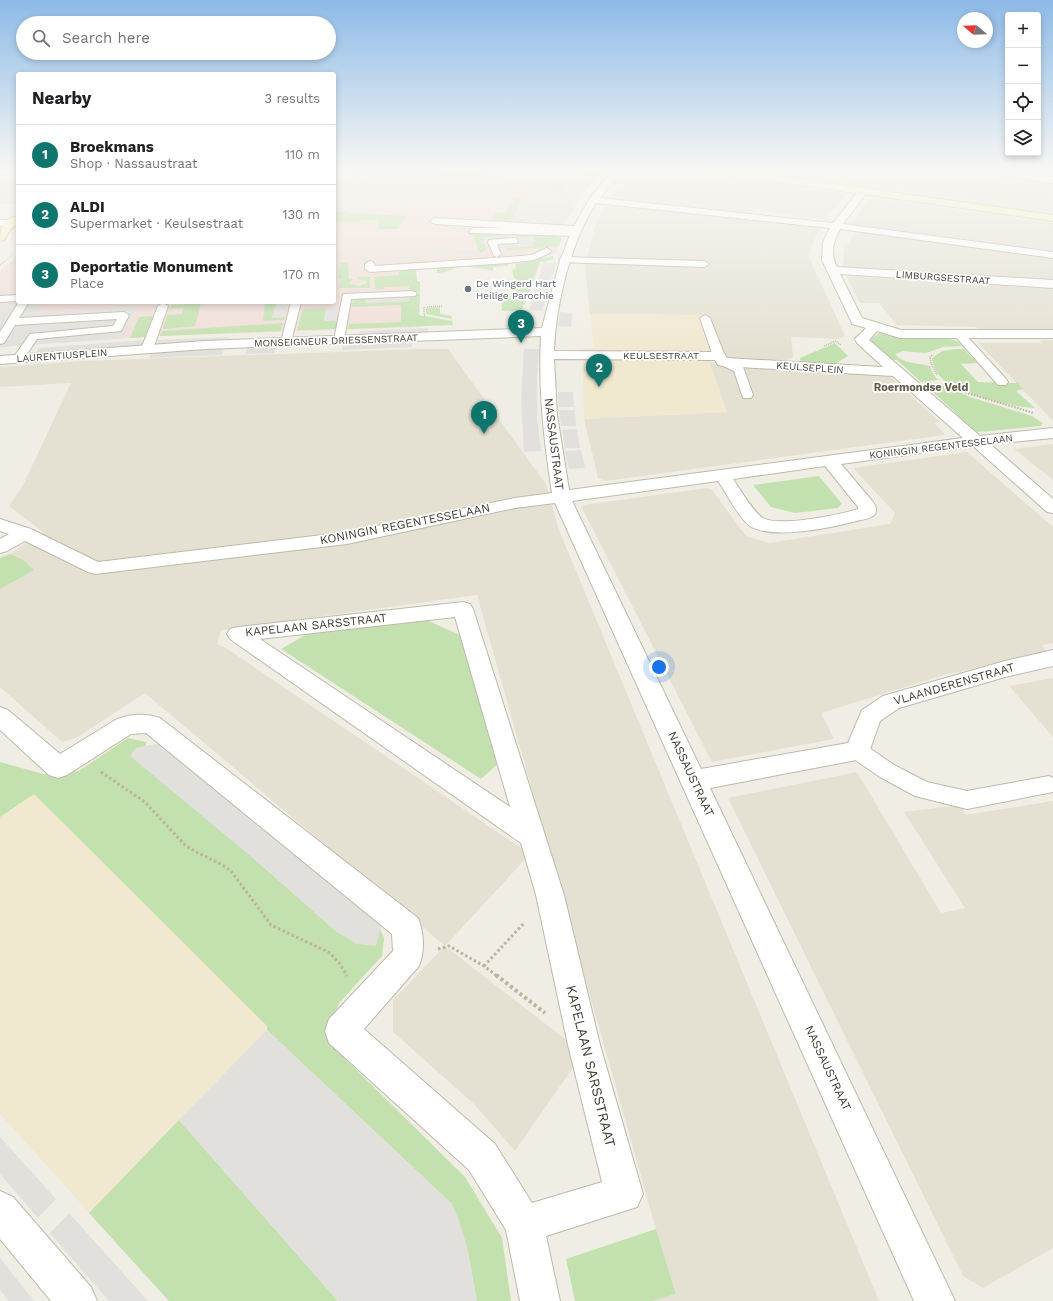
<!DOCTYPE html>
<meta charset="utf-8">
<style>
:root{--surface:#fff;--page:#f2f2f2;--text:#202124;--muted:#757577;--line:#e0e0e0;--accent:#0f766e}
body{margin:0;font-family:"Work Sans",sans-serif;background:var(--page);color:var(--text)}
.controls{position:absolute;right:12px;top:12px;display:grid;overflow:hidden;border-radius:4px;box-shadow:0 2px 6px #0003}
.controls button{width:36px;height:36px;display:grid;place-items:center;padding:0;border:0;border-bottom:1px solid var(--line);background:var(--surface);color:var(--text);font:20px sans-serif}
.compass{position:absolute;left:957px;top:12px;width:36px;height:36px;border-radius:50%;background:var(--surface);box-shadow:0 2px 6px #0003;rotate:289deg}
.you{position:absolute;left:659px;top:667px;width:14px;height:14px;margin:-10px;border:3px solid #fff;border-radius:50%;background:#1a73e8;box-shadow:0 0 0 6px #1a73e833}
.badge{display:grid;place-items:center;width:26px;height:26px;border-radius:50%;background:var(--accent);color:#fff;font-size:13px;font-weight:700}
.pin{position:absolute;translate:-50% -33px;filter:drop-shadow(0 1px 2px #0008)}
.pin::after{content:'';position:absolute;top:21px;width:14px;height:12px;background:inherit;clip-path:polygon(0 0,100% 0,50% 100%)}
.list{margin:0;padding:0;list-style:none}
h2{display:flex;justify-content:space-between;align-items:center;height:52px;margin:0;padding:0 16px;font-size:17px}
h2 small{font-size:13px;font-weight:400;color:var(--muted)}
.list li{display:grid;grid-template-columns:26px 1fr auto;gap:12px;align-items:center;box-sizing:border-box;height:60px;padding:0 16px;border-top:1px solid var(--line)}
.list b{display:block;font-size:15px;white-space:nowrap}
.list p{margin:0;font-size:13px;white-space:nowrap;color:var(--muted)}
.list em{font-size:13px;font-style:normal;color:var(--muted)}
.icon{flex:none;width:22px;height:22px;fill:none;stroke:currentColor;stroke-width:2;stroke-linecap:round;stroke-linejoin:round}
.map{position:relative;flex:none;width:1053px;height:1301px;overflow:hidden}
.search{position:absolute;background:var(--surface);box-shadow:0 2px 6px #0003;left:16px;top:16px;width:320px;height:44px;display:flex;align-items:center;gap:10px;box-sizing:border-box;padding:0 14px;border-radius:22px;color:var(--muted);font-size:15px}
.panel{position:absolute;background:var(--surface);box-shadow:0 2px 6px #0003;left:16px;top:72px;width:320px;height:232px;border-radius:4px}
.map>svg:first-child{display:block}
.residential{fill:#e4e1d2}
.commercial{fill:#f1e8d0}
.medical{fill:#f0ded7}
.green{fill:#c3e1af}
.parking{fill:#e1e0dc}
.lines{fill:none;stroke-linecap:round;stroke-linejoin:round}
.lane-casing{stroke:#bdbaaa;stroke-width:2}
.street-casing{stroke:#bdbaaa;stroke-width:2}
.secondary-casing{stroke:#ccc696;stroke-width:2}
.path-far4{stroke:#bbb49a;stroke-width:1;stroke-dasharray:1 1;stroke-linecap:butt}
.path-far3{stroke:#bbb49a;stroke-width:1.5;stroke-dasharray:1 1;stroke-linecap:butt}
.path-far2{stroke:#bbb49a;stroke-width:2;stroke-dasharray:1.5 1.5;stroke-linecap:butt}
.path-far1{stroke:#bbb49a;stroke-width:3;stroke-dasharray:2.5 2.5;stroke-linecap:butt}
.path{stroke:#bbb49a;stroke-width:4;stroke-dasharray:3 3;stroke-linecap:butt}
.lane{fill:#fff;fill-rule:evenodd}
.street{fill:#fff;fill-rule:evenodd}
.secondary{fill:#f9f5c4;fill-rule:evenodd}
.worship-dot{fill:#6b7280;stroke:#fff;stroke-width:1.5}
.labels{text-anchor:middle;stroke-width:3.5;stroke-linejoin:round;paint-order:stroke}
.far-street-label{font-size:10px;fill:#413e34;stroke:#fff}
.far-worship-label{font-size:10px;fill:#5b616d;stroke:#fff;text-anchor:start}
.far-neighbourhood-label{font-size:11px;font-weight:bold;fill:#635d4c;stroke:#fff}
.street-label{font-size:12px;fill:#413e34;stroke:#fff}
.near-street-label{font-size:14px;fill:#413e34;stroke:#fff}
</style>
<div class="map">
<svg width="1053" height="1301" viewBox="0 0 1053 1301">
<rect width="100%" height="100%" fill="#f0eee4"/>
<g class="residential">
<path d="M 0,170 L 18,170 L 18,203 L 16,204 L 0,204 Z"/>
<path d="M 633,170 L 682,170 L 847,194 L 824,220 L 754,210 L 751,213 L 609,198 L 619,183 Z"/>
<path d="M 739,170 L 975,170 L 1053,183 L 1053,212 L 1037,211 L 973,203 L 963,200 Z"/>
<path d="M 870,197 L 1053,223 L 1053,251 L 852,224 Z"/>
<path d="M 608,205 L 821,228 L 812,244 L 809,257 L 845,336 L 839,339 L 791,337 L 793,357 L 777,364 L 724,360 L 707,315 L 590,314 L 585,266 L 594,229 L 605,206 Z"/>
<path d="M 856,231 L 1053,258 L 1053,280 L 843,268 L 844,245 L 848,244 Z"/>
<path d="M 846,276 L 1053,289 L 1053,330 L 979,330 L 976,327 L 897,325 L 879,303 L 860,303 Z"/>
<path d="M 1039,340 L 1053,340 L 1053,421 L 978,343 L 1042,343 Z"/>
<path d="M 420,349 L 448,349 L 546,484 L 559,530 L 879,1301 L 652,1301 L 676,1294 L 656,1229 L 477,595 L 221,630 L 217,644 L 226,648 L 530,854 L 445,946 L 583,1053 L 515,1151 L 475,1105 L 393,1032 L 393,1000 L 445,946 L 145,693 L 76,738 L 62,742 L 0,687 L 0,558 L 10,554 L 43,532 L 9,506 L 23,485 L 71,383 L 0,387 L 0,367 L 81,361 Z"/>
<path d="M 709,362 L 881,374 L 892,378 L 940,422 L 934,423 L 944,433 L 944,435 L 605,481 L 598,478 L 584,419 L 727,412 Z"/>
<path d="M 1053,444 L 1053,480 L 1014,449 Z"/>
<path d="M 967,452 L 1053,527 L 1053,643 L 1042,645 L 1049,654 L 947,674 L 821,713 L 834,739 L 712,762 L 582,508 L 583,505 L 707,488 L 712,490 L 746,536 L 769,543 L 890,524 L 895,513 L 853,468 Z"/>
<path d="M 1053,678 L 1053,737 L 1009,686 Z"/>
<path d="M 857,772 L 941,913 L 965,908 L 904,812 L 960,805 L 966,815 L 1053,801 L 1053,1248 L 983,1288 L 963,1276 L 728,798 Z"/>
</g>
<g class="commercial">
<path d="M 590,314 L 707,315 L 721,350 L 709,362 L 727,412 L 584,419 L 582,349 L 594,348 Z"/>
<path d="M 128,738 L 128,756 L 334,1005 L 331,1027 L 335,1049 L 465,1177 L 502,1238 L 511,1301 L 169,1301 L 0,1114 L 0,762 L 43,774 L 79,771 Z"/>
</g>
<path class="medical" d="M 334,170 L 603,170 L 582,195 L 558,235 L 558,237 L 562,238 L 555,254 L 508,263 L 416,269 L 417,281 L 420,281 L 419,327 L 160,336 L 0,347 L 0,272 L 18,256 L 18,302 L 334,302 Z"/>
<g class="green">
<path d="M 449,170 L 468,170 L 465,174 L 498,176 L 497,179 L 564,183 L 563,188 L 554,188 L 554,186 L 517,184 L 518,180 L 490,179 L 491,178 L 451,175 L 447,180 L 442,179 Z"/>
<path d="M 590,170 L 603,170 L 589,186 L 583,183 L 585,183 Z"/>
<path d="M 512,197 L 523,198 L 510,223 L 489,222 L 496,213 L 505,212 L 513,200 L 510,200 Z"/>
<path d="M 347,211 L 351,211 L 349,213 L 407,216 L 398,229 L 379,229 L 377,221 L 374,220 L 334,222 L 334,212 Z"/>
<path d="M 473,234 L 552,234 L 558,235 L 558,237 L 562,238 L 559,246 L 508,250 L 506,247 L 533,246 L 531,242 L 535,242 L 533,237 L 517,238 L 515,235 L 484,237 L 485,240 L 484,241 L 487,250 L 480,253 Z"/>
<path d="M 552,256 L 554,256 L 552,260 L 540,262 L 532,284 L 516,284 L 512,270 L 516,269 L 515,264 Z"/>
<path d="M 341,263 L 348,263 L 349,278 L 353,279 L 350,283 L 351,284 L 358,286 L 367,283 L 367,281 L 358,279 L 358,277 L 370,277 L 370,288 L 339,288 L 341,279 L 338,279 Z"/>
<path d="M 508,263 L 508,266 L 493,267 L 493,271 C 482,269 472,266 461,267 C 453,268 446,273 437,273 L 437,268 Z"/>
<path d="M 416,269 L 417,281 L 420,281 L 420,292 L 409,290 L 409,286 L 384,287 L 384,289 L 375,289 L 374,277 L 399,275 L 399,270 Z"/>
<path d="M 532,286 L 521,311 L 502,311 L 501,297 L 514,296 L 513,288 L 518,288 L 518,287 Z"/>
<path d="M 414,294 L 420,294 L 419,315 L 452,321 L 453,325 L 348,329 L 349,324 L 401,322 L 401,305 L 351,307 L 353,301 L 366,298 L 365,303 L 409,301 L 410,296 Z"/>
<path d="M 265,302 L 277,302 L 272,318 L 285,317 L 284,320 L 263,321 Z"/>
<path d="M 201,303 L 195,326 L 163,329 L 167,315 L 182,314 L 183,308 L 169,309 L 171,305 Z"/>
<path d="M 440,307 L 440,314 L 452,316 L 451,319 L 426,314 L 426,308 Z"/>
<path d="M 326,308 L 324,321 L 337,321 L 336,329 L 297,330 L 303,309 Z"/>
<path d="M 153,316 L 146,337 L 130,338 L 139,317 Z"/>
<path d="M 283,323 L 281,331 L 160,336 L 162,331 Z"/>
<path d="M 880,332 L 946,338 L 957,341 L 962,346 L 943,347 L 926,353 L 903,351 L 895,354 C 903,364 919,363 930,366 L 933,374 L 938,380 L 921,382 L 897,360 L 891,360 L 871,342 L 871,339 Z"/>
<path d="M 835,343 L 848,356 L 832,366 L 801,365 L 800,358 Z"/>
<path d="M 955,349 L 964,349 L 977,363 L 961,364 L 978,382 L 1017,383 L 1023,389 L 1016,391 L 1035,408 C 1015,408 962,394 946,382 C 938,376 933,367 932,358 L 942,351 Z"/>
<path d="M 940,383 L 970,397 L 1032,416 L 1043,423 L 1041,426 L 978,432 L 970,429 L 954,416 L 958,415 L 925,385 Z"/>
<path d="M 819,476 L 842,504 L 838,508 L 795,513 L 771,507 L 753,485 Z"/>
<path d="M 10,554 L 23,560 L 34,570 L 0,589 L 0,558 Z"/>
<path d="M 424,619 L 469,639 L 501,761 L 481,779 L 281,649 L 307,634 Z"/>
<path d="M 128,738 L 146,742 L 146,746 L 136,748 L 260,864 L 337,932 L 375,946 L 380,929 L 384,938 L 382,956 L 339,1003 L 331,1027 L 335,1049 L 465,1177 L 502,1238 L 511,1301 L 477,1301 L 467,1247 L 451,1203 L 267,1030 L 267,1026 L 34,794 L 0,817 L 0,762 L 43,774 L 79,771 Z"/>
<path d="M 179,1120 L 338,1301 L 169,1301 L 89,1213 Z"/>
<path d="M 656,1229 L 676,1294 L 652,1301 L 575,1301 L 566,1259 Z"/>
</g>
<g class="parking">
<path d="M 334,170 L 362,170 L 346,180 L 334,181 Z"/>
<path d="M 468,170 L 590,170 L 585,184 L 497,179 L 498,176 L 465,174 Z"/>
<path d="M 525,196 L 574,198 L 565,220 L 556,220 L 554,223 L 511,221 Z"/>
<path d="M 516,235 L 518,238 L 533,237 L 535,242 L 531,242 L 533,246 L 487,250 L 483,241 L 485,240 L 484,237 Z"/>
<path d="M 479,250 L 480,253 L 396,258 L 396,254 Z"/>
<path d="M 544,262 L 556,263 L 542,311 L 529,310 Z"/>
<path d="M 18,292 L 18,302 L 44,302 L 37,313 L 136,307 L 123,338 L 0,347 L 0,293 Z"/>
<path d="M 409,297 L 409,301 L 365,303 L 366,298 Z"/>
<path d="M 277,302 L 289,302 L 285,317 L 271,318 Z"/>
<path d="M 326,308 L 339,308 L 337,321 L 324,321 Z"/>
<path d="M 560,312 L 573,313 L 571,327 L 558,326 Z"/>
<path d="M 428,328 L 428,334 L 359,337 L 360,331 Z"/>
<path d="M 229,337 L 227,342 L 157,345 L 158,340 Z"/>
<path d="M 145,340 L 143,346 L 35,354 L 39,348 Z"/>
<path d="M 413,341 L 412,347 L 342,350 L 343,344 Z"/>
<path d="M 276,347 L 274,353 L 245,354 L 247,348 Z"/>
<path d="M 224,349 L 222,355 L 149,358 L 152,352 Z"/>
<path d="M 524,349 L 539,349 L 537,374 L 537,417 L 541,451 L 524,452 L 521,401 Z"/>
<path d="M 558,392 L 573,392 L 574,407 L 559,407 Z"/>
<path d="M 559,410 L 575,410 L 576,426 L 561,426 Z"/>
<path d="M 577,429 L 580,448 L 565,448 L 562,430 Z"/>
<path d="M 581,450 L 585,468 L 569,469 L 565,451 Z"/>
<path d="M 173,741 L 385,910 L 376,946 L 357,944 L 337,932 L 260,864 L 130,756 L 136,748 Z"/>
<path d="M 267,1030 L 452,1204 L 459,1220 L 467,1247 L 477,1301 L 338,1301 L 179,1120 Z"/>
<path d="M 0,1137 L 56,1199 L 38,1218 L 0,1174 Z"/>
<path d="M 69,1213 L 148,1301 L 109,1301 L 50,1233 Z"/>
<path d="M 0,1258 L 34,1301 L 9,1301 L 0,1290 Z"/>
</g>
<g class="lines">
<defs>
<g id="lane">
<path d="M 473,228 L 538,228 L 575,230 L 579,233 L 575,236 L 470,233 L 469,231 Z"/>
<path d="M 514,238 L 517,239 L 518,241 L 517,243 L 497,244 L 501,254 L 497,257 L 494,256 L 488,242 L 489,240 Z"/>
<path d="M 547,248 L 551,251 L 550,253 L 534,260 L 509,263 L 370,272 L 365,269 L 365,264 L 370,261 L 373,262 L 375,266 L 509,257 L 532,255 Z"/>
<path d="M 564,257 L 704,261 L 709,264 L 704,267 L 561,262 L 559,260 L 561,258 Z"/>
<path d="M 412,291 L 415,292 L 417,294 L 415,296 L 351,299 L 344,340 L 339,343 L 334,340 L 343,294 Z"/>
<path d="M 18,295 L 18,301 L 0,302 L 0,296 Z"/>
<path d="M 19,302 L 29,302 L 19,318 L 124,312 L 129,315 L 121,331 L 37,339 L 23,360 L 15,360 L 13,358 L 30,334 L 113,326 L 117,319 L 15,325 L 4,343 L 0,344 L 0,332 Z"/>
<path d="M 291,302 L 301,302 L 291,342 L 286,345 L 281,342 Z"/>
<path d="M 163,303 L 168,306 L 153,349 L 151,351 L 143,351 L 141,349 L 158,306 Z"/>
<path d="M 705,315 L 710,318 L 725,356 L 723,358 L 715,358 L 713,356 L 700,318 Z"/>
<path d="M 959,331 L 963,332 L 1006,379 L 1008,382 L 1006,385 L 998,385 L 955,336 L 954,334 Z"/>
<path d="M 723,359 L 743,367 L 753,395 L 751,398 L 743,398 L 734,371 L 719,364 L 717,362 L 719,360 Z"/>
<path d="M 858,743 L 865,745 L 894,765 L 927,782 L 967,791 L 1049,776 L 1053,778 L 1053,792 L 967,809 L 915,796 L 880,777 L 851,757 L 848,751 L 851,745 Z"/>
</g>
<g id="street">
<path d="M 0,170 L 18,171 L 18,179 L 14,179 L 13,175 L 0,174 Z"/>
<path d="M 613,170 L 622,170 L 600,198 L 833,223 L 860,189 L 863,188 L 868,191 L 843,224 L 1053,252 L 1053,258 L 840,229 C 833,242 830,254 837,267 L 1053,280 L 1053,288 L 840,274 L 862,318 L 901,330 L 1053,330 L 1053,338 L 900,338 L 877,331 L 869,340 L 980,436 L 1053,428 L 1053,438 L 990,444 L 1053,499 L 1053,513 L 1047,512 L 973,446 L 841,464 L 873,502 C 876,506 878,512 873,516 C 869,519 861,520 856,521 C 831,528 772,540 750,526 C 740,520 725,491 718,481 L 572,501 L 701,769 L 848,743 L 862,710 L 883,696 L 1005,661 L 1053,650 L 1053,666 L 1005,677 L 899,708 L 880,721 L 867,758 L 710,788 L 955,1301 L 914,1301 L 555,503 L 515,508 L 347,544 L 95,574 L 88,572 L 25,541 L 7,551 L 0,553 L 0,539 L 9,534 L 0,531 L 0,519 L 31,529 L 98,562 L 347,532 L 515,498 L 552,493 C 544,441 538,389 541,336 L 205,349 L 0,364 L 0,356 L 205,341 L 542,328 L 559,264 L 571,232 L 435,224 L 430,221 L 435,218 L 574,226 L 590,198 ZM 596,203 L 830,228 L 823,242 L 822,260 L 851,321 L 852,324 L 866,328 L 855,339 L 857,343 L 883,367 L 727,358 L 724,353 L 719,352 L 554,351 C 556,303 570,244 596,203 ZM 554,359 L 715,360 L 718,365 L 723,366 L 893,376 L 963,438 L 569,490 L 557,415 ZM 825,466 L 858,507 L 858,509 C 840,515 779,527 763,518 C 753,512 740,489 733,479 Z"/>
<path d="M 989,170 L 1011,170 L 1053,177 L 1053,183 L 993,173 Z"/>
<rect x="0" y="220" width="18" height="6"/>
<path d="M 463,602 L 470,604 L 473,609 L 564,895 L 600,1045 L 643,1194 L 637,1207 L 546,1236 L 560,1301 L 520,1301 L 506,1230 L 469,1170 L 329,1043 L 325,1031 L 329,1019 L 393,951 L 392,934 L 146,733 L 131,734 L 67,775 L 58,778 L 49,775 L 0,730 L 0,707 L 8,710 L 60,754 L 117,719 C 131,714 146,713 160,718 L 418,918 C 424,933 425,951 419,966 L 364,1029 L 495,1144 L 532,1203 L 602,1182 L 568,1045 L 536,895 L 521,843 L 230,639 L 227,634 L 230,629 L 238,627 ZM 455,617 L 510,807 L 260,639 Z"/>
<path d="M 0,1191 L 13,1197 L 91,1287 L 97,1301 L 51,1301 L 0,1239 Z"/>
</g>
<g id="secondary">
<path d="M 711,170 L 736,170 L 1053,215 L 1053,221 L 715,173 Z"/>
<path d="M 18,216 L 18,224 L 10,230 L 4,240 L 0,241 C 0,228 4,219 18,216 Z"/>
</g>
</defs>
<use href="#lane" class="lane-casing"/>
<use href="#street" class="street-casing"/>
<use href="#secondary" class="secondary-casing"/>
<g class="path-far4">
<path d="M 537,180 L 581,184"/>
<path d="M 349,189 L 358,189 L 379,170"/>
<path d="M 4,262 L 12,255"/>
</g>
<g class="path-far3">
<path d="M 0,265 L 5,261"/>
<path d="M 424,307 L 424,315 L 426,316"/>
<path d="M 427,307 L 443,306"/>
<path d="M 824,346 L 836,341 L 841,345"/>
<path d="M 932,355 L 930,357 L 931,363 L 937,375"/>
</g>
<path class="path-far2" d="M 946,384 L 967,393 L 1034,413"/>
<g class="path-far1">
<path d="M 101,772 L 145,802 L 185,845 L 196,852 L 221,864 L 231,871 L 271,925 L 330,953 L 340,964 L 347,976"/>
<path d="M 438,949 L 449,946 L 484,966 L 497,976"/>
<path d="M 484,966 L 525,922"/>
</g>
<path class="path" d="M 496,975 L 545,1013"/>
<use href="#lane" class="lane"/>
<use href="#street" class="street"/>
<use href="#secondary" class="secondary"/>
</g>
<linearGradient id="sky" x2="0" y2="1"><stop stop-color="#8dbae8"/><stop offset="0.48" stop-color="#f8f7f3"/><stop offset="1" stop-color="#f8f7f3" stop-opacity="0"/></linearGradient>
<rect width="1053" height="353" fill="url(#sky)"/>
<circle class="worship-dot" cx="468" cy="289" r="4"/>
<g class="labels">
<g class="far-street-label">
<text transform="translate(943 277) rotate(4)" y="4">LIMBURGSESTRAAT</text>
<text transform="translate(336 340) rotate(-2)" y="4">MONSEIGNEUR DRIESSENSTRAAT</text>
<text transform="translate(62 355) rotate(-4)" y="4">LAURENTIUSPLEIN</text>
<text x="661" y="359">KEULSESTRAAT</text>
<text transform="translate(810 367) rotate(4)" y="4">KEULSEPLEIN</text>
<text transform="translate(941 446) rotate(-7)" y="4">KONINGIN REGENTESSELAAN</text>
</g>
<g class="far-worship-label">
<text x="476" y="287">De Wingerd Hart<tspan x="476" dy="12">Heilige Parochie</tspan></text>
</g>
<g class="far-neighbourhood-label">
<text x="921" y="391">Roermondse Veld</text>
</g>
<g class="street-label">
<text transform="translate(554 444) rotate(83)" y="4">NASSAUSTRAAT</text>
<text transform="translate(405 524) rotate(-11)" y="4">KONINGIN REGENTESSELAAN</text>
<text transform="translate(316 625) rotate(-6)" y="4">KAPELAAN SARSSTRAAT</text>
<text transform="translate(954 684) rotate(-16)" y="4">VLAANDERENSTRAAT</text>
<text transform="translate(691 774) rotate(65)" y="4">NASSAUSTRAAT</text>
<text transform="translate(828 1068) rotate(65)" y="4">NASSAUSTRAAT</text>
</g>
<g class="near-street-label">
<text transform="translate(591 1066) rotate(76)" y="5">KAPELAAN SARSSTRAAT</text>
</g>
</g>
</svg>
<div class="controls">
<button>+</button>
<button>−</button>
<button><svg class="icon" aria-label="locate" viewBox="0 0 24 24"><circle cx="12" cy="12" r="6"/><path d="M12 2v4M12 18v4M2 12h4M18 12h4"/></svg></button>
<button><svg class="icon" aria-label="layers" viewBox="0 0 24 24"><path d="M12 4l9 5-9 5-9-5zM3 14l9 5 9-5"/></svg></button>
</div>
<svg class="compass" viewBox="-18 -18 36 36"><path d="M0-13l5 13h-10z" fill="#e53935"/><path d="M0 13l5-13h-10z" fill="#757577"/></svg>
<div class="you"></div>
<div class="pin badge" style="left:484px;top:434px">1</div>
<div class="pin badge" style="left:599px;top:387px">2</div>
<div class="pin badge" style="left:521px;top:343px">3</div>
<div class="search"><svg class="icon" aria-label="search" viewBox="0 0 24 24"><circle cx="10" cy="10" r="6"/><path d="M15 15l6 6"/></svg>Search here</div>
<section class="panel">
<h2>Nearby<small>3 results</small></h2>
<ul class="list">
<li><span class="badge">1</span><div><b>Broekmans</b><p>Shop · Nassaustraat</p></div><em>110 m</em></li>
<li><span class="badge">2</span><div><b>ALDI</b><p>Supermarket · Keulsestraat</p></div><em>130 m</em></li>
<li><span class="badge">3</span><div><b>Deportatie Monument</b><p>Place</p></div><em>170 m</em></li>
</ul>
</section>
</div>
